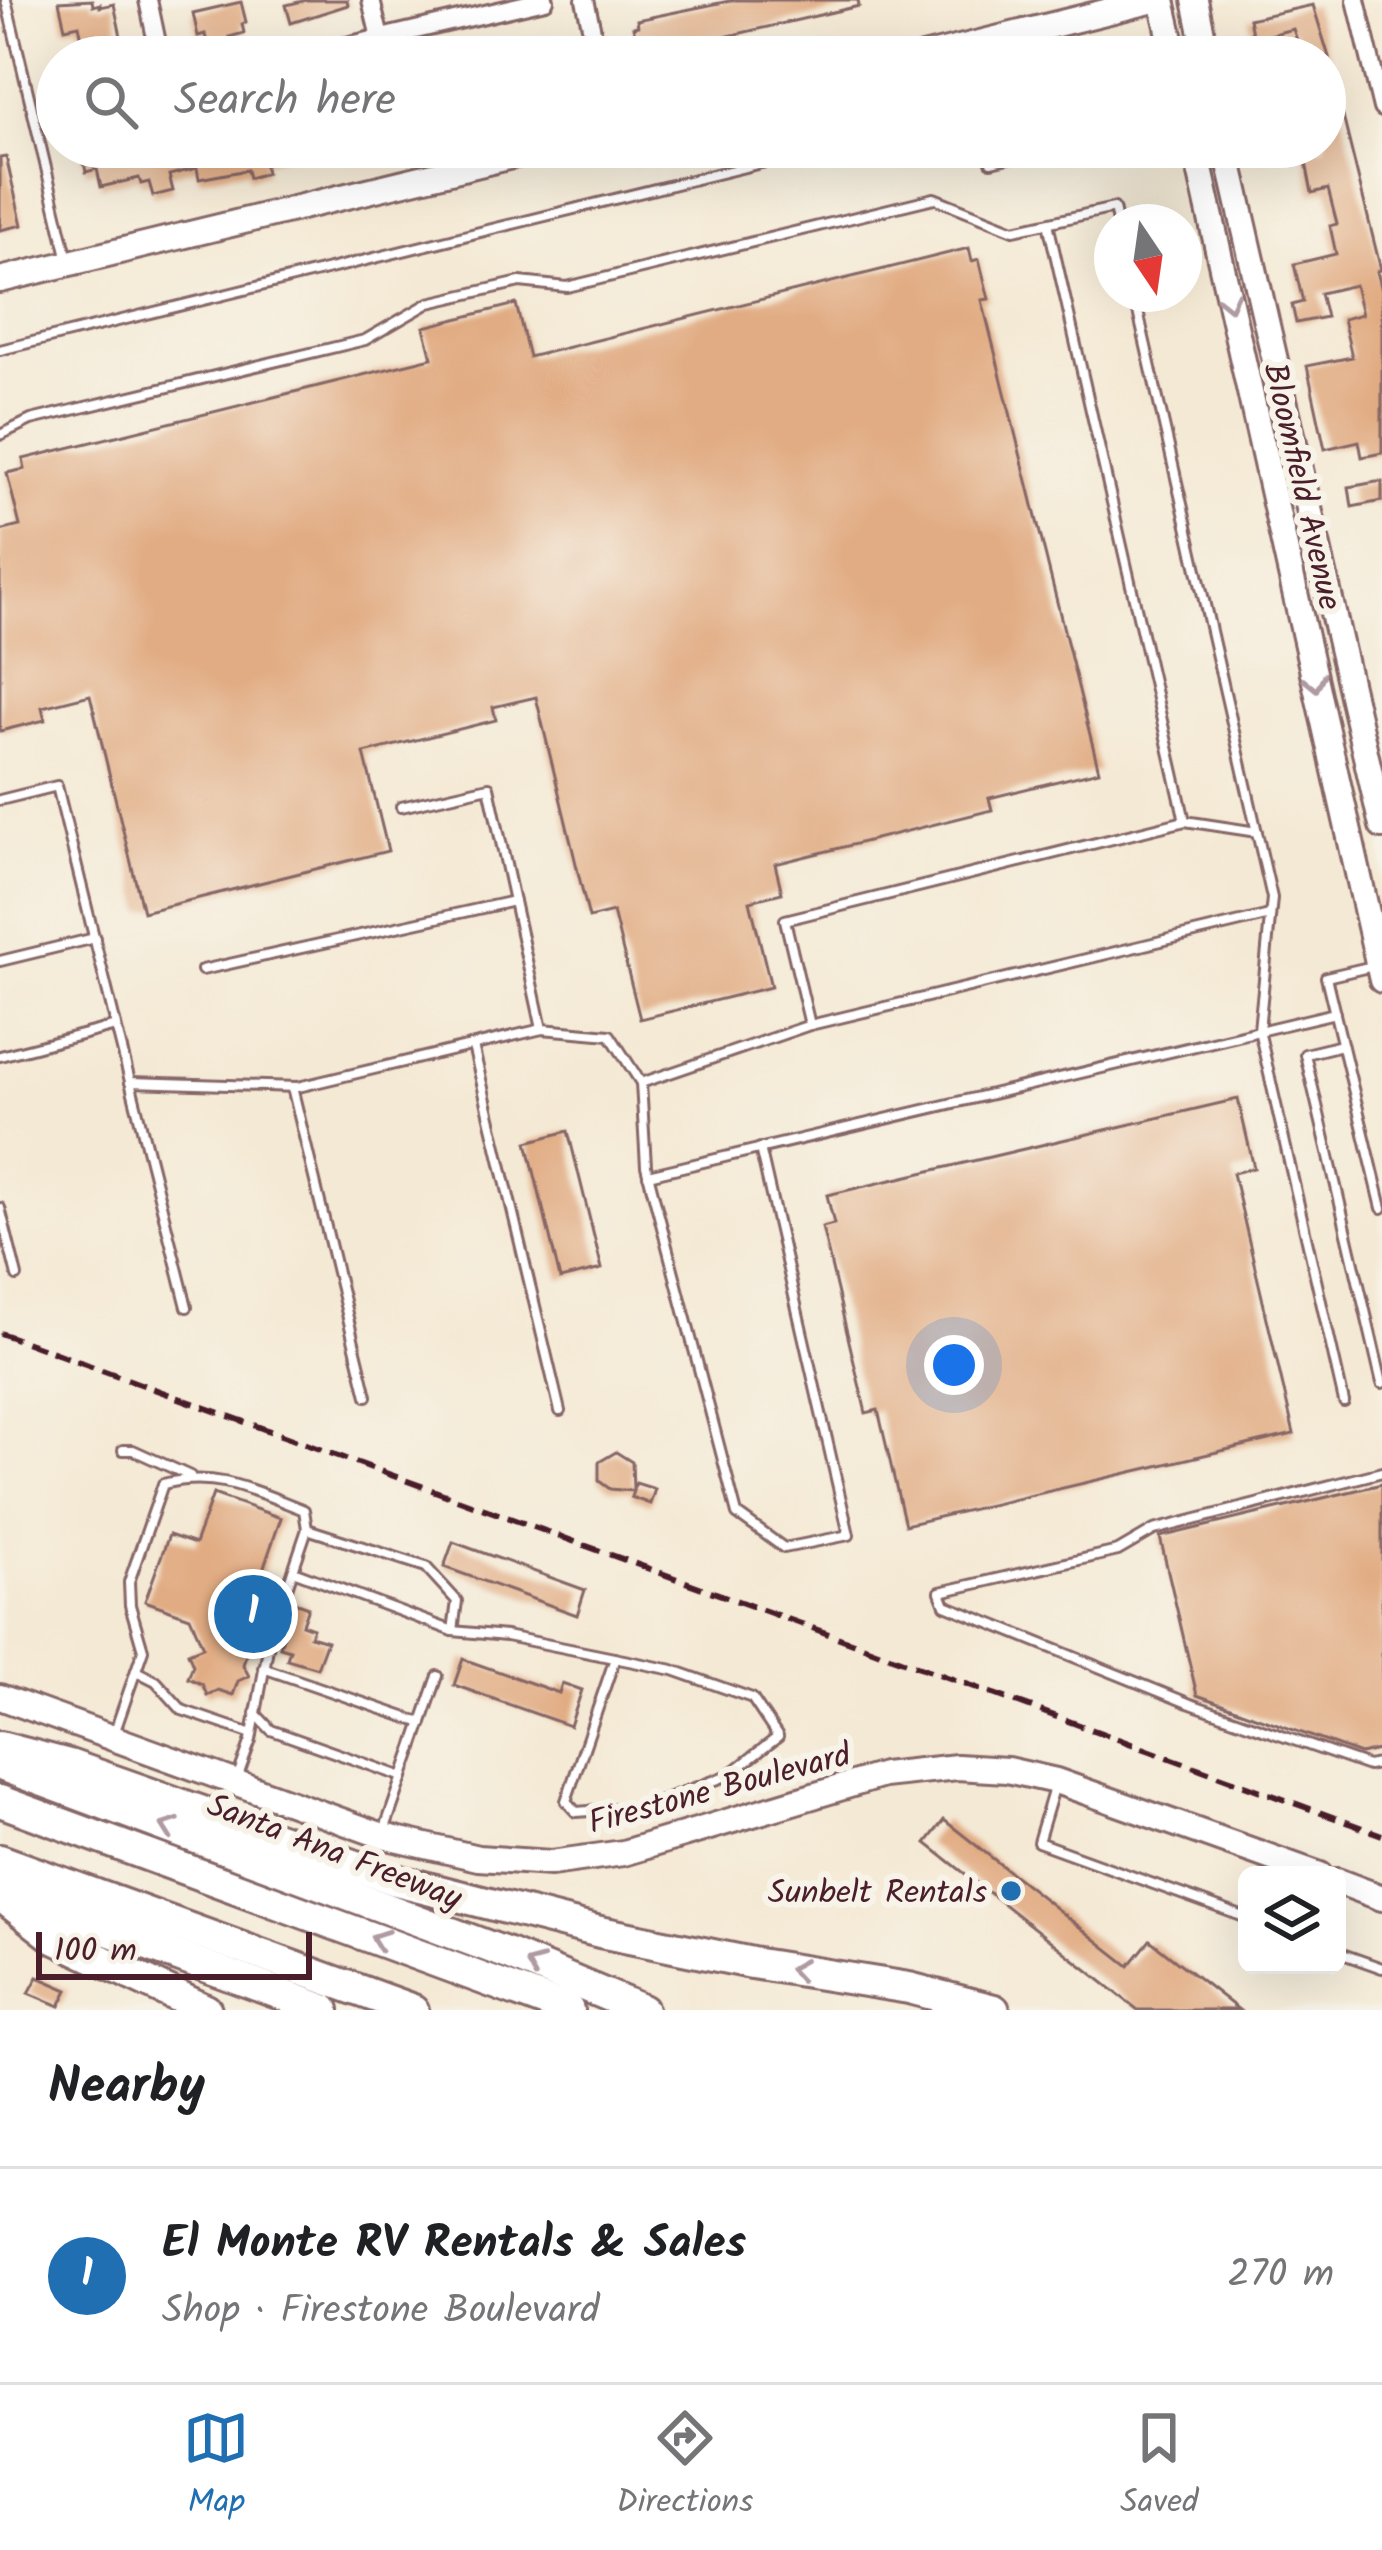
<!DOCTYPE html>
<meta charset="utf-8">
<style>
:root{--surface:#fff;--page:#f2f2f2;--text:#202124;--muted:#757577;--line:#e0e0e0;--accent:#1f6fb2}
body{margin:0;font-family:Kalam,sans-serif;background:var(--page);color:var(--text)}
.controls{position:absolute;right:36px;bottom:36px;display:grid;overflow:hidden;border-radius:18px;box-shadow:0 12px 48px #0002}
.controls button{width:108px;height:108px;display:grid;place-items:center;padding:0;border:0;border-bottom:3px solid var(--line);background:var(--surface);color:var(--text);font:60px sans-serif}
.compass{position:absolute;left:1094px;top:204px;width:108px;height:108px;border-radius:50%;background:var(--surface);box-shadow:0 12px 48px #0002;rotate:167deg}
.scale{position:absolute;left:36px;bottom:30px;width:276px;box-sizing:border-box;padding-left:12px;border:6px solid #4a1f2b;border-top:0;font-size:33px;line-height:42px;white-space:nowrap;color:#4a1f2b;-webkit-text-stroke:9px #f7f3e8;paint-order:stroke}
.you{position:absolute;left:954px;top:1365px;width:42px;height:42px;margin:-30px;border:9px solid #fff;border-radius:50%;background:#1a73e8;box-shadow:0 0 0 18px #1a73e833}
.badge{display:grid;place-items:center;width:78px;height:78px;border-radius:50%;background:var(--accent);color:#fff;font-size:39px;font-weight:700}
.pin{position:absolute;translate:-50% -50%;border:6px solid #fff;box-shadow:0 3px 12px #0006}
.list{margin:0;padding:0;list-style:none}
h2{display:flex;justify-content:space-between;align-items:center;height:156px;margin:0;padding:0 48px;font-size:51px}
h2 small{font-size:39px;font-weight:400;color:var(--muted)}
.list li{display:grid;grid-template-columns:78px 1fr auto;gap:36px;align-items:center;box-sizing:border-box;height:216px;padding:0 48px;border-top:3px solid var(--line)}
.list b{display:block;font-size:45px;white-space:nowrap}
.list p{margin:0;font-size:39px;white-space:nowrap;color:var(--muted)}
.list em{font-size:39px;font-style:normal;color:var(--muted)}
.icon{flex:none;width:66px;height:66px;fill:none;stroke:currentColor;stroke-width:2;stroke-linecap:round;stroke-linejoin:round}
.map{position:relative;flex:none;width:1382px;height:2010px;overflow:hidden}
.search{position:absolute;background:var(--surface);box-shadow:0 12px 48px #0002;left:36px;right:36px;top:36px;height:132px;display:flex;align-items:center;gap:30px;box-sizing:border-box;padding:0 42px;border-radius:66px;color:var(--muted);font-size:45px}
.sheet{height:372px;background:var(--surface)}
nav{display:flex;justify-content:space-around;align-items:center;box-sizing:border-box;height:168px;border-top:3px solid var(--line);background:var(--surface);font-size:33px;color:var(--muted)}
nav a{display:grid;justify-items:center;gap:6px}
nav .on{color:var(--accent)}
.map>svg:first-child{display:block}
.building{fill:#e1ac83}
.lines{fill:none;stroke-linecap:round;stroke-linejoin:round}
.lane-casing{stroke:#866666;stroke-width:14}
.street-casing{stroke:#866666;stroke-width:22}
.secondary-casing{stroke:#866666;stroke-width:30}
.highway-casing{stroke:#866666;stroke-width:36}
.lane{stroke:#fff;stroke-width:8}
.street{stroke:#fff;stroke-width:16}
.secondary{stroke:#fff;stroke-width:24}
.highway{stroke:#fff;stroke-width:30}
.rail{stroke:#4a1f2b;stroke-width:6;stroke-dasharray:18 9;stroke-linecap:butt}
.oneway{stroke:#ae9aa0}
.poi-dot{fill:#1f6fb2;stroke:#f7f3e8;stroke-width:4.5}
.labels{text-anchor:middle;stroke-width:12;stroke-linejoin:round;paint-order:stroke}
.street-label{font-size:33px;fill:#4a1f2b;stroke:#f7f3e8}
.poi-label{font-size:33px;fill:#4a1f2b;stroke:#f7f3e8;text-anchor:end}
</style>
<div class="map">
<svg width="1382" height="2010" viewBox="0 0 1382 2010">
<rect width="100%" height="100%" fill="#f7f3e8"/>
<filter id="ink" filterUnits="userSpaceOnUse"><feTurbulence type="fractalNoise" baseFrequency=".00833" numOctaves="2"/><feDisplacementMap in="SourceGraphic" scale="24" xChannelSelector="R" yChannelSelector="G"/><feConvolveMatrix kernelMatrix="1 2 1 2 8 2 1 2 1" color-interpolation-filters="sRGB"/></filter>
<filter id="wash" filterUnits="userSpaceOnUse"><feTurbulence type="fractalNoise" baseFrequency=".004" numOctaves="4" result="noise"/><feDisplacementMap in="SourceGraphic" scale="48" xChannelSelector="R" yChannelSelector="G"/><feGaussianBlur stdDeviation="2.7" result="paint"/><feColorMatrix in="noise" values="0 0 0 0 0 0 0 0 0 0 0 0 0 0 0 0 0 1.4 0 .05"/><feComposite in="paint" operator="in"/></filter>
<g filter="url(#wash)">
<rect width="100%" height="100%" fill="#f4e9d4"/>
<g id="blocks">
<g class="building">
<path d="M 92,0 L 93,6 L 100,4 L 100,7 L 114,4 L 125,55 L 86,57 L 79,25 L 65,28 L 59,2 Z"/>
<path d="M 307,0 L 347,0 L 348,5 L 291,23 L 286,5 Z"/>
<path d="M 734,0 L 858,0 L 859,6 L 715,39 L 717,45 L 669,57 L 641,57 L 633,27 L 638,26 L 637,20 Z"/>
<path d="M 241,2 L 246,22 L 242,24 L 244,33 L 229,37 L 232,48 L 209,53 L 205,34 L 198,36 L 193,13 Z"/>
<path d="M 1313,5 L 1329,57 L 1303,57 L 1293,29 L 1253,39 L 1249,19 Z"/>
<path d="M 548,40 L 553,57 L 504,57 L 503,51 Z"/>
<path d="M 1331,68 L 1381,270 L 1377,271 L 1382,291 L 1382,453 L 1362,457 L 1359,441 L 1325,449 L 1307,366 L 1352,357 L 1343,319 L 1362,314 L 1355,285 L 1320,293 L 1326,317 L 1296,323 L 1292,305 L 1303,302 L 1294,264 L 1336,254 L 1330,226 L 1337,224 L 1328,189 L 1312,193 L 1303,147 L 1325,147 L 1325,69 Z"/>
<path d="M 126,147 L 146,147 L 148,154 L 175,147 L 303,147 L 304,152 L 264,162 L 266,173 L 249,178 L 247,170 L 199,179 L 197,168 L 169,175 L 173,191 L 153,196 L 149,182 L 141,184 L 139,178 L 101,187 L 97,169 L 86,172 L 82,153 Z"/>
<path d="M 6,157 L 22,225 L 0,230 L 0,158 Z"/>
<path d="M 969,248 L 972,261 L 979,259 L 989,299 L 982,300 L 1099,771 L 989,798 L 992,810 L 775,864 L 782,893 L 750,901 L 771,987 L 640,1019 L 613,912 L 589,918 L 536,697 L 493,707 L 496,720 L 364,753 L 388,851 L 143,912 L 90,695 L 42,707 L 45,720 L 0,731 L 0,531 L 20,526 L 7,473 L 25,469 L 23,459 L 432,358 L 424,327 L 516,304 L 529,357 Z"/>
<path d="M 1376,482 L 1382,482 L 1382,501 L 1352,507 L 1349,487 Z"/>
<path d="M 1238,1099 L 1254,1168 L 1233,1173 L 1294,1434 L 905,1525 L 878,1410 L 866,1413 L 822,1227 L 834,1224 L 827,1195 Z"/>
<path d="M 568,1131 L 602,1269 L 560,1279 L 527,1142 Z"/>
<path d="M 616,1452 L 632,1462 L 633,1489 L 636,1483 L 655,1489 L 650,1504 L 631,1497 L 633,1491 L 610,1489 L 599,1481 L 599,1462 Z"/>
<path d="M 1382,1484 L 1382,1749 L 1360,1754 L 1197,1695 L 1160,1537 Z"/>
<path d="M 213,1494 L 281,1518 L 259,1581 L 270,1585 L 247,1650 L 243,1665 L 249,1676 L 238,1681 L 233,1695 L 218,1690 L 207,1695 L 202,1684 L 188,1678 L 193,1665 L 188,1653 L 203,1647 L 190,1617 L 145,1601 L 169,1535 L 195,1544 Z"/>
<path d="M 453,1542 L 585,1590 L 577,1615 L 444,1567 Z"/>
<path d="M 294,1602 L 308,1607 L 302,1624 L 313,1628 L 310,1636 L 327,1641 L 317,1668 L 287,1659 L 290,1650 L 280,1647 Z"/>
<path d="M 463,1659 L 559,1693 L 562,1683 L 582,1690 L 570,1726 L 454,1685 Z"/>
<path d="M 944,1820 L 1129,1966 L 1150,1940 L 1239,2010 L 1138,2010 L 926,1843 Z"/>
<path d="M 38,1977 L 68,1990 L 60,2006 L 29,1993 Z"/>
</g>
</g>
</g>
<g filter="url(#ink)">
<use href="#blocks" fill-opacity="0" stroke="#866666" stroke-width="3"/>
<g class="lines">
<defs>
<g id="lane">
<path d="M 6,0 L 67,256"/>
<path d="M 988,147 L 991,162 L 1042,150 L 1041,147"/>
<path d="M 1048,223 L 1185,821"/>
<path d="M 1134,294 L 1272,898 L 1259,1030 L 1344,1402"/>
<path d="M 0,350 L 826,147"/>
<path d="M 0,435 L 31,420 L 365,340 L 429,303 L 520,282 L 567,287 L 934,198 L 1014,230 L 1114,208 L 1117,222"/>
<path d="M 0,800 L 57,786 L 116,1026 L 0,1056"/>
<path d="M 401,807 L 489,787 L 542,1029"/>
<path d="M 0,961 L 95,938"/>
<path d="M 1373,966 L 1326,977 L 1382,1208"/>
<path d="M 202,970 L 514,901"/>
<path d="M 810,1025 L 785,920 L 1185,821 L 1257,832"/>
<path d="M 116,1026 L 187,1307"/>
<path d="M 1342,1045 L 1305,1054 L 1382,1383"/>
<path d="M 473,1046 L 560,1411"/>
<path d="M 130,1082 L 298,1087 L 542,1029 L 610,1035 L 641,1083 L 646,1166 L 737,1514 L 784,1548 L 849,1535 L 760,1148"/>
<path d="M 641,1083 L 810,1025 L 1270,915"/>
<path d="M 292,1087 L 367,1396"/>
<path d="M 648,1175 L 1335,1013"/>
<path d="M 0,1208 L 17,1276"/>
<path d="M 123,1450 L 133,1450 L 190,1476"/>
<path d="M 1382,1472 L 1154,1530 L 1118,1551 L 940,1592 L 945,1605 L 1188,1703 L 1368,1766 L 1382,1763"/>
<path d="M 307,1529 L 426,1567 L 457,1601 L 453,1631"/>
<path d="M 293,1571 L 453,1631 L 506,1636 L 673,1670 L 752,1698 L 778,1737 L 729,1775 L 643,1807 L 576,1812 L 566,1801 L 615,1658"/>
<path d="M 263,1668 L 422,1723"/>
<path d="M 136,1671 L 156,1681 L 182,1710 L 252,1734"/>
<path d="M 255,1713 L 271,1730 L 403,1777"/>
<path d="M 115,1731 L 143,1650 L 130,1605 L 129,1582 L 163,1484 C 218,1470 254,1491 304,1510 L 307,1529 L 276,1621"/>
<path d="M 238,1776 L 251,1740 L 269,1643"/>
<path d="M 1054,1788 L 1038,1842 L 1247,1918"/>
<path d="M 383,1834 L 438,1676"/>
<path d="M 1337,1952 L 1382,1968"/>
</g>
<g id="street">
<path d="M 148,0 L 160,57"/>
<path d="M 371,0 L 380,38"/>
<path d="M 585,0 L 598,57"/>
<path d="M 1356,0 L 1382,108"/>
<path d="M 299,57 L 545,0"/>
</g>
<g id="secondary">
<path d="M 1162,0 L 1175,57"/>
<path d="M 1195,0 L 1207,57"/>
<path d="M 923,57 L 1154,0"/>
<path d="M 1195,147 L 1382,980"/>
<path d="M 1226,147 L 1382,826"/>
<path d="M 0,280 L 549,147"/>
<path d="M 0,1697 L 383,1836 L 478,1858 L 551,1863 L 623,1853 L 883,1775 L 957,1767 L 1007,1770 L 1056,1781 L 1320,1875"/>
<path d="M 1337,1881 L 1382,1898"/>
</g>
<g id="highway">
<path d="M 0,1747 L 69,1765 L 396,1880 L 600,1932 L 752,1963 L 909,1988 L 994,2010"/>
<path d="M 3,1766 L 511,1955 L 642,2010"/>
<path d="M 0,1801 L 568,2010"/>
<path d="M 0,1860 L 413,2010"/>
<path d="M 0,1890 L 324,2010"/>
<path d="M 9,1902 L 56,1939 L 206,2010"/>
</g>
</defs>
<use href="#lane" class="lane-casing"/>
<use href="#street" class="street-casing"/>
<use href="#secondary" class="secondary-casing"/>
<use href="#highway" class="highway-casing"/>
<use href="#lane" class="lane"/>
<use href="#street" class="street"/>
<use href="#secondary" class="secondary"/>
<use href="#highway" class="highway"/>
<path class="rail" d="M 0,1333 L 1382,1835"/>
</g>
<defs><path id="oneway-chevron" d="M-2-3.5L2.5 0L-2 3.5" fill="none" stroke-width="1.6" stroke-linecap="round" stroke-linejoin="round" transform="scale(3)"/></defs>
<g class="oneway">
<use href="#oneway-chevron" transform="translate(1229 302) rotate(77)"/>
<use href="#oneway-chevron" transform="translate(1315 683) rotate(77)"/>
<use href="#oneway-chevron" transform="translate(169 1827) rotate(-160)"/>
<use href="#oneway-chevron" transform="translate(379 1939) rotate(-160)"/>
<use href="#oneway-chevron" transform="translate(534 1965) rotate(-157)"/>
<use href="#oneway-chevron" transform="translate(797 1970) rotate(-171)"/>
</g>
</g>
<circle class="poi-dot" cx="1011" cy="1891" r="12"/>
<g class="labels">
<g class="street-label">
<text transform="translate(1304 486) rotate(77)" y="12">Bloomfield Avenue</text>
<text transform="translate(719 1787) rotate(-15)" y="12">Firestone Boulevard</text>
<text transform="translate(335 1850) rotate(21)" y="12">Santa Ana Freeway</text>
</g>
<g class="poi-label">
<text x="987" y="1903">Sunbelt Rentals</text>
</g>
</g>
</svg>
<div class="controls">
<button><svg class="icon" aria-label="layers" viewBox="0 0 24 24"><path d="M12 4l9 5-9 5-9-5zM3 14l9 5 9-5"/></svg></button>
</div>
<svg class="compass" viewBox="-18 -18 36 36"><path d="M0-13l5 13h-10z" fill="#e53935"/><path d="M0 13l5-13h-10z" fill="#757577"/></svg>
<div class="scale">100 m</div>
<div class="you"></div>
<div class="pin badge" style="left:253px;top:1614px">1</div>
<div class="search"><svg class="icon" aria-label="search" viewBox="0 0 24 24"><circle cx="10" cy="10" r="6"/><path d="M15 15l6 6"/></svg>Search here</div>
</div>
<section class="sheet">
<h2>Nearby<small></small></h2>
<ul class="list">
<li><span class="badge">1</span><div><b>El Monte RV Rentals &amp; Sales</b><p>Shop · Firestone Boulevard</p></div><em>270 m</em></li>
</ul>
</section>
<nav>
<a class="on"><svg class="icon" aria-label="map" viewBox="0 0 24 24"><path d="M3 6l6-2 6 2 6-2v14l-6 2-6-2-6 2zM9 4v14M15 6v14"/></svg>Map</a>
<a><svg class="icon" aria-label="directions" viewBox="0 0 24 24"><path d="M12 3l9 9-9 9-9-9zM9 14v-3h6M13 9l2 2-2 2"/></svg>Directions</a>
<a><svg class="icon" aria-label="saved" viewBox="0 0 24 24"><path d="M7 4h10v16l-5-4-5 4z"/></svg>Saved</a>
</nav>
